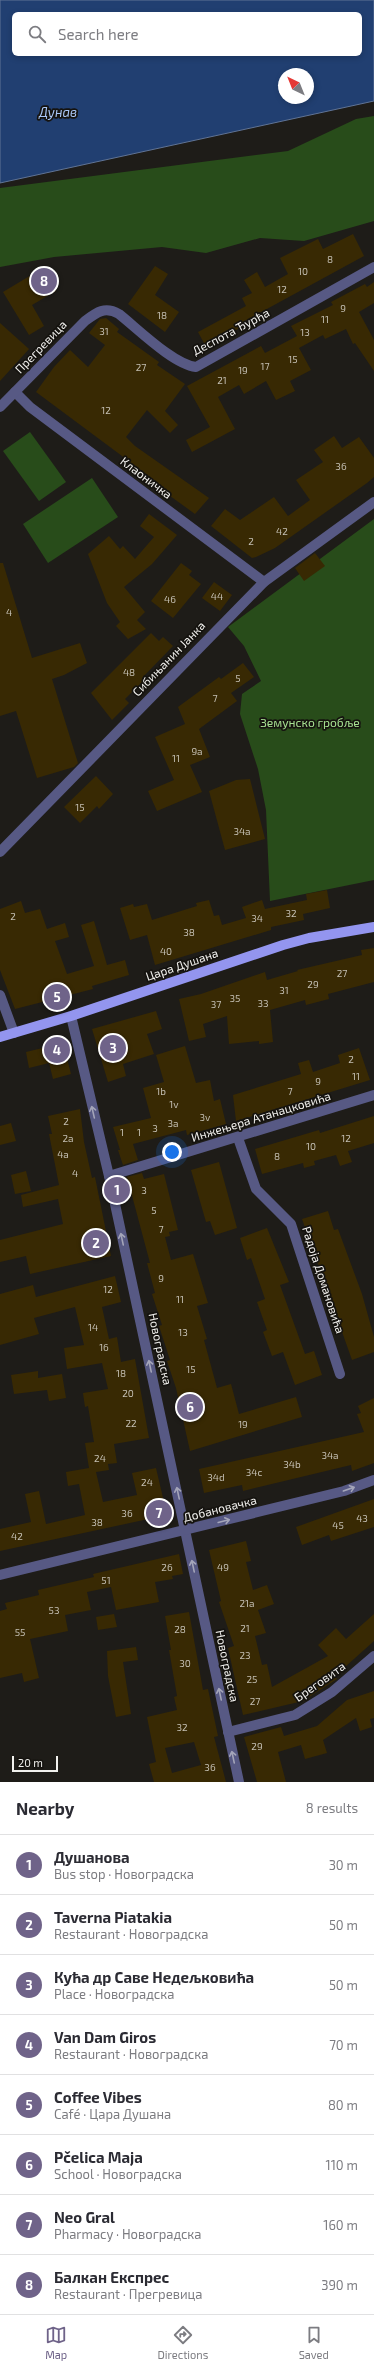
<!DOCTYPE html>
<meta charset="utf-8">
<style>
:root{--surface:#fff;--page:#f2f2f3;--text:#2b2b33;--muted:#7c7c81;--line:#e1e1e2;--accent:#6f6389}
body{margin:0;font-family:"Exo 2",sans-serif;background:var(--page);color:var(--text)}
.compass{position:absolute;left:278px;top:68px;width:36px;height:36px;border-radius:50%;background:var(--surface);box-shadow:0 2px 6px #0003;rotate:317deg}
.scale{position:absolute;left:12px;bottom:10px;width:46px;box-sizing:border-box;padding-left:4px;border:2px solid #f2f1ee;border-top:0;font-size:11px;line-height:14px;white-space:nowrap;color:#f2f1ee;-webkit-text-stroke:3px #15130f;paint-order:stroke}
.you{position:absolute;left:172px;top:1152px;width:14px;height:14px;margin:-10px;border:3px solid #fff;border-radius:50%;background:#1a73e8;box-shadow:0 0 0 6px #1a73e833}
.badge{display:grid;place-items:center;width:26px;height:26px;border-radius:50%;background:var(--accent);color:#fff;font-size:13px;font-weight:700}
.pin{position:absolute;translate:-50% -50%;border:2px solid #fff;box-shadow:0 1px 4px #0006}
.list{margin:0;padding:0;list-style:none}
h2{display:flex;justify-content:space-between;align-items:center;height:52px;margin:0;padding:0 16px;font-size:17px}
h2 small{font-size:13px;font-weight:400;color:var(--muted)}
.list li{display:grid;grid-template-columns:26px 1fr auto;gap:12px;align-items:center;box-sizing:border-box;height:60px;padding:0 16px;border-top:1px solid var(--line)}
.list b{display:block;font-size:15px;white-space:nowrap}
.list p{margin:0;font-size:13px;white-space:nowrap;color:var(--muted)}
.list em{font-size:13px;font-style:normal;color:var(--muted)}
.icon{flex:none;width:22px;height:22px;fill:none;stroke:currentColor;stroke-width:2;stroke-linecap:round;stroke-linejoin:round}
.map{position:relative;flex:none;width:374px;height:1782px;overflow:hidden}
.search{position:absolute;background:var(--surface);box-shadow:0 2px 6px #0003;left:12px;right:12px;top:12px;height:44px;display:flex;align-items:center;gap:10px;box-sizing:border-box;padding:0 14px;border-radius:6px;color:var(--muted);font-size:15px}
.sheet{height:532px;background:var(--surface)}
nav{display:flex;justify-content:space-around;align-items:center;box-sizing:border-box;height:56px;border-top:1px solid var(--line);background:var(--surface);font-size:11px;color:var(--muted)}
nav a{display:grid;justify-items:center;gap:2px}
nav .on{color:var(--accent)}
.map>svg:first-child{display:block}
.green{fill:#284c1a}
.water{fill:#213f71;stroke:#607496;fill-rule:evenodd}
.building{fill:#382903;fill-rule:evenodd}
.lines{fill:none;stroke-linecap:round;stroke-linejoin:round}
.minor{stroke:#575984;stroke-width:10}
.major{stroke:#9395ef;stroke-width:10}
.oneway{stroke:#a4a5b9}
.labels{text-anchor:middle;stroke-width:3.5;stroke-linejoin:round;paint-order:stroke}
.number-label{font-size:10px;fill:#c4bfb3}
.street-label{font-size:12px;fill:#f2f1ee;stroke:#15130f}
.park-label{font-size:12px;fill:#a6e191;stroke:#15130f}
.water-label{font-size:13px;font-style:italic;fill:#a9c6f6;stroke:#15130f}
</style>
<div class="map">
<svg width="374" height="1782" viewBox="0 0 374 1782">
<rect width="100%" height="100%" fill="#1e1c18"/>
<g class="green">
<path d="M 374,116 L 374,221 L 304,241 L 260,238 L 206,253 L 162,247 L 54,257 L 0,267 L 0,188 L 288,151 L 356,119 Z"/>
<path d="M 30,432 L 66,482 L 39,501 L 3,451 Z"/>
<path d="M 92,478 L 118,517 L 48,563 L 23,524 Z"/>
<path d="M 374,519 L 374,880 L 270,901 L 266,810 L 258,769 L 240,714 L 242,694 L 261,681 L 244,646 L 228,627 Z"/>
</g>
<path class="water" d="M 0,0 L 374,0 L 374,101 L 0,183 ZM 14,14 L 360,14 L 360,54 L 14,54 ZM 284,74 L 308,74 L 308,98 L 284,98 Z"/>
<g class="building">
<path d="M 353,234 L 364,256 L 243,322 L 245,325 L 206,347 L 198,332 L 246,306 L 242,298 L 252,293 L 244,280 L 257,272 L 265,287 L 288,274 L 280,258 L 318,239 L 323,249 Z"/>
<path d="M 155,266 L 168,274 L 155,295 L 179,312 L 165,332 L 128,304 Z"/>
<path d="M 43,268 L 56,291 L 32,305 L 44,326 L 29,335 L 3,292 Z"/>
<path d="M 374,282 L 374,303 L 359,312 L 374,340 L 374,371 L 355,343 L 353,344 L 346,329 L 325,339 L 323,335 L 299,348 L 311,370 L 290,381 L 295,391 L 276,400 L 266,381 L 244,394 L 239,385 L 218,397 L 235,429 L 192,452 L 186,440 L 210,427 L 187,386 L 261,346 L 265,353 L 297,336 L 291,326 L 333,305 L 331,302 L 365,284 L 367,287 Z"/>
<path d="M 106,318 L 119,329 L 117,332 L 159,362 L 157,365 L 185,384 L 165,411 L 178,425 L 170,433 L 147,410 L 126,437 L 135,446 L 209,498 L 195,514 L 155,485 L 157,482 L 36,392 L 54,367 L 70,350 L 88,367 L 105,345 L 89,333 L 100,319 Z"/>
<path d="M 0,323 L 29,349 L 0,381 Z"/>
<path d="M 334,436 L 342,448 L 359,437 L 374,458 L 374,477 L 367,483 L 275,548 L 256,557 L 252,558 L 211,526 L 225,509 L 240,520 L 274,497 L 288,516 L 310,500 L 296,480 L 323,462 L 314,450 Z"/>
<path d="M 149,514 L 177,535 L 152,564 L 124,587 L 145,612 L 137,620 L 146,629 L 128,639 L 116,626 L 120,622 L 107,603 L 88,554 L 109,536 L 120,549 L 123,546 L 135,559 L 154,537 L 140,526 Z"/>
<path d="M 315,553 L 325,566 L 304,581 L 295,568 Z"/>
<path d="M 0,563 L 3,563 L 32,658 L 80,643 L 87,663 L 64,675 L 52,679 L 78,763 L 74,767 L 37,778 L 16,711 L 0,716 Z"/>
<path d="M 181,563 L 192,571 L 189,575 L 201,584 L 173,618 L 151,601 Z"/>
<path d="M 214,582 L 232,595 L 220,611 L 202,598 Z"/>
<path d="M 151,633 L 159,641 L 163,637 L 173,646 L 142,678 L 144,680 L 125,699 L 129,703 L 112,720 L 91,693 Z"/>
<path d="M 243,663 L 254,677 L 231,693 L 237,701 L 199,729 L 210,757 L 190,765 L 202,792 L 157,811 L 148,791 L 174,780 L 155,737 L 185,724 L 178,707 L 219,677 L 221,679 Z"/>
<path d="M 96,776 L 113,794 L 99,809 L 97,806 L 80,823 L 64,807 Z"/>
<path d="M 250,779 L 265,839 L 225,850 L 209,791 L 236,780 Z"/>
<path d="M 327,890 L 330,908 L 303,914 L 304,920 L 271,927 L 271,930 L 155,965 L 147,935 L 130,940 L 120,908 L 133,904 L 134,907 L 147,904 L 152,920 L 197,906 L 196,903 L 209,900 L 214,916 L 219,915 L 222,925 L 246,918 L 242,907 L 262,900 L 265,909 L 307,900 L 306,894 Z"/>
<path d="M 21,901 L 25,913 L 40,909 L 47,929 L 65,923 L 69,937 L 55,941 L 67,974 L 94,966 L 81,925 L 94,921 L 107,965 L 125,960 L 129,975 L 92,986 L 93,989 L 15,1009 L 0,970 L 0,909 Z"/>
<path d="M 374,948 L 374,982 L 328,994 L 329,999 L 306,1005 L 305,1000 L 270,1010 L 273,1042 L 259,1044 L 259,1041 L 229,1044 L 227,1016 L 203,1024 L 206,1037 L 189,1041 L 179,999 L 201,994 L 265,972 L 267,980 L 298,971 L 297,970 L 362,955 L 361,950 Z"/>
<path d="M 156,1011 L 162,1029 L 147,1034 L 154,1054 L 123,1064 L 126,1076 L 108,1082 L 92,1029 Z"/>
<path d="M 63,1043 L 71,1074 L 53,1079 L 49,1063 L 29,1068 L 26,1052 Z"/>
<path d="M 185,1046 L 196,1083 L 210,1080 L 214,1101 L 220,1099 L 226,1124 L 187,1135 L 186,1130 L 133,1144 L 138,1160 L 123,1165 L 118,1150 L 120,1150 L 113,1127 L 151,1118 L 143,1088 L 164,1082 L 156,1055 Z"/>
<path d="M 359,1048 L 370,1080 L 236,1121 L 233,1095 L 301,1074 L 298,1063 L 309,1060 L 313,1072 L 340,1063 L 338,1055 Z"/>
<path d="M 80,1109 L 84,1142 L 92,1178 L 95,1177 L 111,1256 L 30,1274 L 26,1256 L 0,1262 L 0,1240 L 63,1224 L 58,1199 L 23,1207 L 21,1195 L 59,1185 L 49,1134 L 52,1134 L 48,1116 Z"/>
<path d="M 374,1116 L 374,1143 L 348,1151 L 352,1162 L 340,1166 L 336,1155 L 314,1161 L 315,1165 L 304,1168 L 303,1163 L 262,1174 L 255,1149 L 319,1130 L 320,1133 Z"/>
<path d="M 11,1123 L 16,1141 L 0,1145 L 0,1126 Z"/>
<path d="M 219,1162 L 237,1228 L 215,1235 L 210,1221 L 206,1222 L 191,1170 Z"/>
<path d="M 26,1171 L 31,1191 L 15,1194 L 11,1175 Z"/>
<path d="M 142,1173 L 144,1179 L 164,1174 L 178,1230 L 169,1232 L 170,1236 L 165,1237 L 171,1260 L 193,1254 L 208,1303 L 197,1306 L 207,1339 L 204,1340 L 217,1388 L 231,1384 L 239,1414 L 296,1397 L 302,1417 L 190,1451 L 176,1388 L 167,1361 L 170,1360 L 159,1326 L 162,1325 L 152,1294 L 155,1293 L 147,1263 L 150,1263 L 127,1177 Z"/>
<path d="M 328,1211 L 334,1230 L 338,1229 L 362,1294 L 374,1337 L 374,1352 L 352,1360 L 302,1219 Z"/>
<path d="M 267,1228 L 289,1282 L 280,1285 L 305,1354 L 314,1351 L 322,1375 L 295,1385 L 283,1352 L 272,1356 L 263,1332 L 267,1330 L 257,1302 L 265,1299 L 251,1258 L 247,1260 L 240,1238 Z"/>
<path d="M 115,1276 L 121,1302 L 102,1307 L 109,1339 L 117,1337 L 121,1362 L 135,1359 L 149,1438 L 114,1444 L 117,1463 L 108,1464 L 109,1470 L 96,1472 L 103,1502 L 137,1495 L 132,1473 L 156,1468 L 167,1515 L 0,1551 L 0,1529 L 31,1522 L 25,1494 L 39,1491 L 46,1524 L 85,1515 L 79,1484 L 68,1486 L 66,1472 L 89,1468 L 85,1443 L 94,1442 L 88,1406 L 85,1407 L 83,1393 L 108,1389 L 102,1363 L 67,1369 L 64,1348 L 84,1345 L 75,1307 L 34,1318 L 39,1334 L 0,1345 L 0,1294 L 33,1285 L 36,1297 Z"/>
<path d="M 38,1371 L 38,1378 L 62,1374 L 66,1398 L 49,1401 L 47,1390 L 14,1394 L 11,1375 Z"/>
<path d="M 374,1398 L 374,1463 L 352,1471 L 351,1465 L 243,1491 L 242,1485 L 204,1493 L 199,1469 L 364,1432 L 357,1414 L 361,1413 L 358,1406 Z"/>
<path d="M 374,1499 L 374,1527 L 331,1541 L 329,1535 L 302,1545 L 296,1527 Z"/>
<path d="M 246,1541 L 251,1561 L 246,1562 L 253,1590 L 267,1585 L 274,1604 L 258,1610 L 266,1633 L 255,1636 L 262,1665 L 267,1664 L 272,1687 L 328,1656 L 318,1645 L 336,1628 L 346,1639 L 374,1614 L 374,1641 L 335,1676 L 337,1679 L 303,1701 L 243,1715 L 228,1648 L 234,1646 L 219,1602 L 221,1601 L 209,1550 Z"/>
<path d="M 179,1554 L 183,1574 L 172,1576 L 173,1579 L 155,1582 L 159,1602 L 116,1610 L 111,1587 L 87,1592 L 91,1610 L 65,1615 L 68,1631 L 30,1639 L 39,1678 L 24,1682 L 22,1673 L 0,1678 L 0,1611 L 7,1609 L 5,1603 L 39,1595 L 38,1590 L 94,1577 L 93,1574 Z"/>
<path d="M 189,1612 L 203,1690 L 208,1689 L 218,1736 L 214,1737 L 226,1782 L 154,1782 L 149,1764 L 156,1762 L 147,1717 L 177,1710 L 174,1697 L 177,1696 L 169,1650 L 171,1650 L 165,1616 ZM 194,1742 L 201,1765 L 172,1773 L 165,1748 Z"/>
<path d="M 114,1614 L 117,1627 L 98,1630 L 96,1617 Z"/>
<path d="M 136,1647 L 138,1660 L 123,1662 L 131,1714 L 116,1717 L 108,1676 L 107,1651 Z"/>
<path d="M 374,1691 L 374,1718 L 370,1719 L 372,1727 L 360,1731 L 356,1718 L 323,1740 L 327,1753 L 305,1759 L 301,1745 L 278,1752 L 286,1782 L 257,1782 L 244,1737 L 281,1727 L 284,1736 L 317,1726 L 347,1700 Z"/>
</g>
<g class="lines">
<g class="minor">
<path d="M 15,392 L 30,407 L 264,582"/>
<path d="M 0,407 L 85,321 C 97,312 105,306 119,314 C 138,329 173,364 196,367 L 374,267"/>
<path d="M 0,852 L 264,582 L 374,502"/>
<path d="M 0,995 L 14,1033"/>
<path d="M 71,1016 L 109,1176 L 239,1782"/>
<path d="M 238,1138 L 256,1189 L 291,1224 L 340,1374"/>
<path d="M 109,1176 L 374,1095"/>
<path d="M 0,1575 L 344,1491 L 374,1480"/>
<path d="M 228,1732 L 295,1715 L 332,1692 L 374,1656"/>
</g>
<path class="major" d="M 0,1037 L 71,1016 L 283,945 L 309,938 L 374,927"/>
</g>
<defs><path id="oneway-shaft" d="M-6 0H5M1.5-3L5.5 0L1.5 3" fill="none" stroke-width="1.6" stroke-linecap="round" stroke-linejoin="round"/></defs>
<g class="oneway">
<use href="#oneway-shaft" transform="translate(93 1112) rotate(-103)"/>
<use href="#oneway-shaft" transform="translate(122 1239) rotate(-102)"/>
<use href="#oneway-shaft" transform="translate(150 1366) rotate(-102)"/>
<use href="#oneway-shaft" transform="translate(349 1489) rotate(-19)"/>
<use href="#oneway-shaft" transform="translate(178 1493) rotate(-102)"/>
<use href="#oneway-shaft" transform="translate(224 1521) rotate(-14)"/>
<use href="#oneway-shaft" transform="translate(193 1566) rotate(-102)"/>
<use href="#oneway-shaft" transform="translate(220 1694) rotate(-102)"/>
<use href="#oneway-shaft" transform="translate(233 1757) rotate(-102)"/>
</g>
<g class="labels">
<g class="number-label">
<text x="330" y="263">8</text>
<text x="303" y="275">10</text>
<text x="282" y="293">12</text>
<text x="343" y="312">9</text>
<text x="162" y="319">18</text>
<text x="325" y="323">11</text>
<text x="104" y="335">31</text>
<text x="305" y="336">13</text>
<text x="293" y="363">15</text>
<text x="265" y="370">17</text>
<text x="141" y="371">27</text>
<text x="243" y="374">19</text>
<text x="222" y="384">21</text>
<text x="106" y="414">12</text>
<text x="341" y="470">36</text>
<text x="282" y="535">42</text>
<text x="251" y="545">2</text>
<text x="217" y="600">44</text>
<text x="170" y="603">46</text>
<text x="9" y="616">4</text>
<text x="129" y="676">48</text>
<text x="238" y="682">5</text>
<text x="215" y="702">7</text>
<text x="197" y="755">9a</text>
<text x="176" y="762">11</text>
<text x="80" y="811">15</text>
<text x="242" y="835">34a</text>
<text x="291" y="917">32</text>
<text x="13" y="920">2</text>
<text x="257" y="922">34</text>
<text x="189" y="936">38</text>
<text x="166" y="955">40</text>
<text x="342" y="977">27</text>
<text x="313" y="988">29</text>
<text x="284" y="994">31</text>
<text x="235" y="1002">35</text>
<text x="263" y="1007">33</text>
<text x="216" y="1008">37</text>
<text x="351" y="1063">2</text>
<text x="356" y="1080">11</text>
<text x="318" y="1085">9</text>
<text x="161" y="1095">1b</text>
<text x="290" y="1095">7</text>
<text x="174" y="1108">1v</text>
<text x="205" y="1121">3v</text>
<text x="66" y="1125">2</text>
<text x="173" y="1127">3a</text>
<text x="155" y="1132">3</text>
<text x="122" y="1136">1</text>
<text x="139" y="1136">1</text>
<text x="68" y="1142">2a</text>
<text x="346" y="1142">12</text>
<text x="311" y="1150">10</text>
<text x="63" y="1158">4a</text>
<text x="277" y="1160">8</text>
<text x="75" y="1177">4</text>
<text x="144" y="1194">3</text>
<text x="154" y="1214">5</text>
<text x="161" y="1233">7</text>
<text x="161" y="1282">9</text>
<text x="108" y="1293">12</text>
<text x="180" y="1303">11</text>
<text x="93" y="1331">14</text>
<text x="183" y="1336">13</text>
<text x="104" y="1351">16</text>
<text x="191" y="1373">15</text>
<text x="121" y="1377">18</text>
<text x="128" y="1397">20</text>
<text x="131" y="1427">22</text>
<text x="243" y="1428">19</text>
<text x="330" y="1459">34a</text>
<text x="100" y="1462">24</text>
<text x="292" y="1468">34b</text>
<text x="254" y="1476">34c</text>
<text x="216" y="1481">34d</text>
<text x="147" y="1486">24</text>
<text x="127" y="1517">36</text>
<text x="362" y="1522">43</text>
<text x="97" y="1526">38</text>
<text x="338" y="1529">45</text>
<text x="17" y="1540">42</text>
<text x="167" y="1571">26</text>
<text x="223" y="1571">49</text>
<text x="106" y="1584">51</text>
<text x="247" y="1607">21a</text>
<text x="54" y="1614">53</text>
<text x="245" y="1632">21</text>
<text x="180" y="1633">28</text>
<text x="20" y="1636">55</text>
<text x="245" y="1659">23</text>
<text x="185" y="1667">30</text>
<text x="252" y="1683">25</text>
<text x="255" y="1705">27</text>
<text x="182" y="1731">32</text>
<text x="257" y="1750">29</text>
<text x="210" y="1771">36</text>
</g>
<g class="street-label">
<text transform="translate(231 332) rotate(-28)" y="4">Деспота Ђурђа</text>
<text transform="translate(41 347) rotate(-46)" y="4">Прегревица</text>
<text transform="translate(146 478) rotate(37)" y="4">Клаоничка</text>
<text transform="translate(169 659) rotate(-46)" y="4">Сибињанин Јанка</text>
<text transform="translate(182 965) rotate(-19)" y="4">Цара Душана</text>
<text transform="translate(261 1117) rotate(-17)" y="4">Инжењера Атанацковића</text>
<text transform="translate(323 1280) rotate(72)" y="4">Радоја Домановића</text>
<text transform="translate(160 1349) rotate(78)" y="4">Новоградска</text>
<text transform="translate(220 1509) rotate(-14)" y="4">Добановачка</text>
<text transform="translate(227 1666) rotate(78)" y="4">Новоградска</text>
<text transform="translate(320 1682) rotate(-35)" y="4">Бреговита</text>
</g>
<g class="park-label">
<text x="310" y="727">Земунско гробље</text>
</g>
<g class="water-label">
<text x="58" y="117">Дунав</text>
</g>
</g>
</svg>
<svg class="compass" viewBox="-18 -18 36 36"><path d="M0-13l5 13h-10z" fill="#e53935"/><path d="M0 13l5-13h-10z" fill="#7c7c81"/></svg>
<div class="scale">20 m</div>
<div class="you"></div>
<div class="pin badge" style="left:117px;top:1190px">1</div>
<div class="pin badge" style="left:96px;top:1243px">2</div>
<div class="pin badge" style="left:113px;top:1048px">3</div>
<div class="pin badge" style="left:57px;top:1050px">4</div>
<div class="pin badge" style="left:57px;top:997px">5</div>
<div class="pin badge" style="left:190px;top:1407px">6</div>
<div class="pin badge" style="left:159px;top:1513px">7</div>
<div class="pin badge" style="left:44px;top:281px">8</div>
<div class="search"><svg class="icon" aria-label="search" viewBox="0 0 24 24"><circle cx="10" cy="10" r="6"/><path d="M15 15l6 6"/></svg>Search here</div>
</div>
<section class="sheet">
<h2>Nearby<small>8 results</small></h2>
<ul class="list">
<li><span class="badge">1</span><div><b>Душанова</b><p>Bus stop · Новоградска</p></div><em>30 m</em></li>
<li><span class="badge">2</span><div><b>Taverna Piatakia</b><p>Restaurant · Новоградска</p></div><em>50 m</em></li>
<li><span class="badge">3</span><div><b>Кућа др Саве Недељковића</b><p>Place · Новоградска</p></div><em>50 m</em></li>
<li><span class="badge">4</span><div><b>Van Dam Giros</b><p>Restaurant · Новоградска</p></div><em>70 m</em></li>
<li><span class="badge">5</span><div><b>Coffee Vibes</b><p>Café · Цара Душана</p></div><em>80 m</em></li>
<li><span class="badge">6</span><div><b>Pčelica Maja</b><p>School · Новоградска</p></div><em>110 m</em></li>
<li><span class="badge">7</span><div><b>Neo Gral</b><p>Pharmacy · Новоградска</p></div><em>160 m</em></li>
<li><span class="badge">8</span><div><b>Балкан Експрес</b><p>Restaurant · Прегревица</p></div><em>390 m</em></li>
</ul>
</section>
<nav>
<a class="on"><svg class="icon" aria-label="map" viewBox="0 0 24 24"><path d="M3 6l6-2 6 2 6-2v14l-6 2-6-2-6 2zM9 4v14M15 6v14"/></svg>Map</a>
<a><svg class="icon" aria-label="directions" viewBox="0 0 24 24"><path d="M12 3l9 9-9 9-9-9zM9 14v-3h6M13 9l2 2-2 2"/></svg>Directions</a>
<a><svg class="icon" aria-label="saved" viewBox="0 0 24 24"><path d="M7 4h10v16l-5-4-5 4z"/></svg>Saved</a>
</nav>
